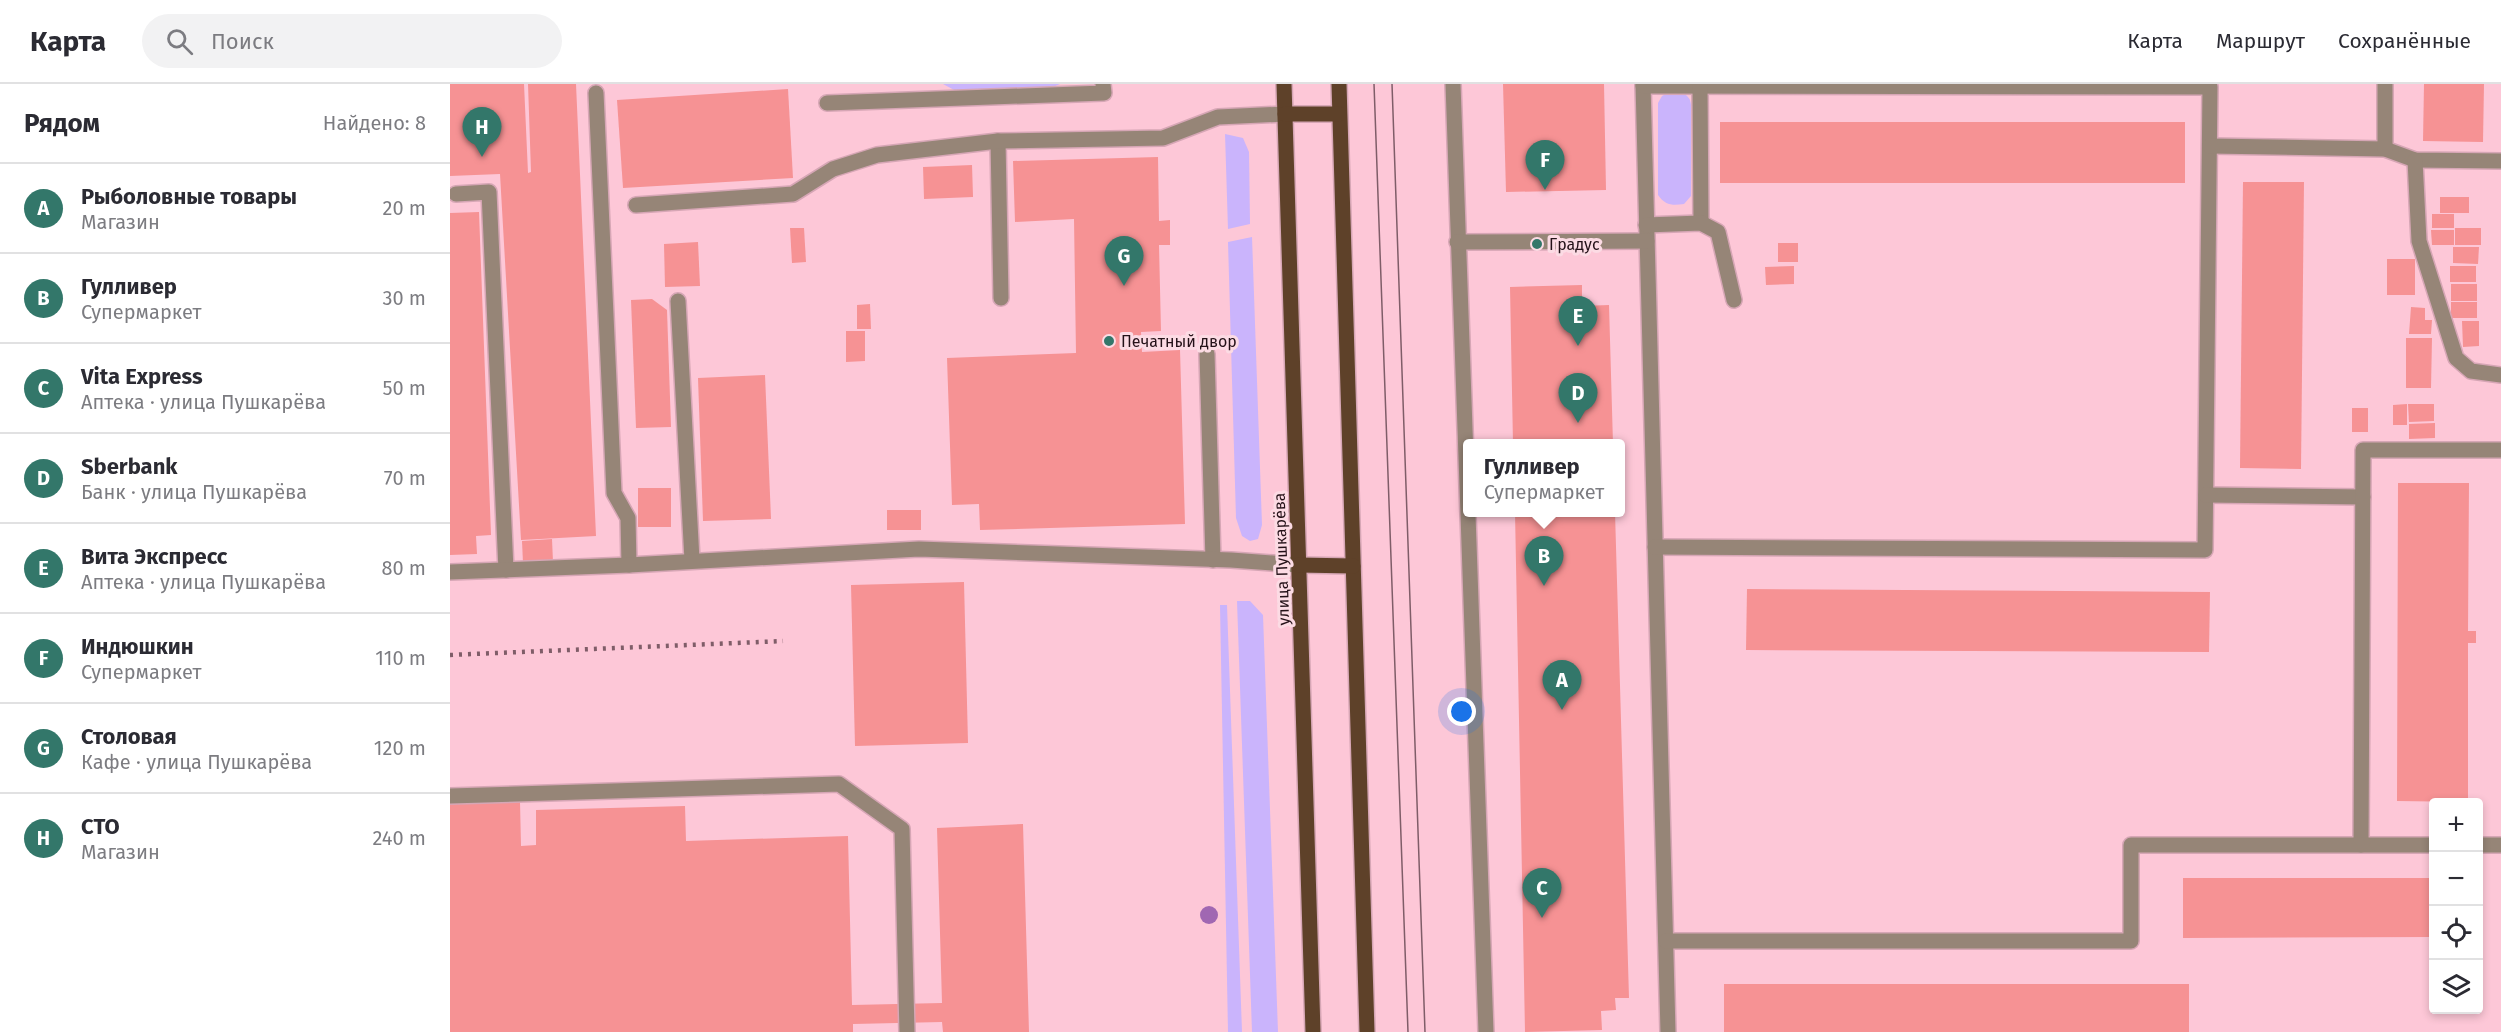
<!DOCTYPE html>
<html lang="ru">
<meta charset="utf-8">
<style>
:root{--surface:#fff;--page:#f2f2f3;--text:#2b2b33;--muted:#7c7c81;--line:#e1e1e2;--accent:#33776a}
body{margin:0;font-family:"Fira Sans",sans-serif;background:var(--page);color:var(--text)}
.controls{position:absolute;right:18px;bottom:18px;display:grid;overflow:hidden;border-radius:6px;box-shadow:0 3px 9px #0003}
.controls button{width:54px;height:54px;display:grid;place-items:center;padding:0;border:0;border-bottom:2px solid var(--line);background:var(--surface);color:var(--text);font:30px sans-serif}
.you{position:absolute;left:1012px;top:628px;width:21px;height:21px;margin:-15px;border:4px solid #fff;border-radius:50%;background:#1a73e8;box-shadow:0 0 0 9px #1a73e833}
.badge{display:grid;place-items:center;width:39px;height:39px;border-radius:50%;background:var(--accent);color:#fff;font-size:20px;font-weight:700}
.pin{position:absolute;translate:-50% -50px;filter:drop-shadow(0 2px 3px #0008)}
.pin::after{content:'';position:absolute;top:32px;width:21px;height:18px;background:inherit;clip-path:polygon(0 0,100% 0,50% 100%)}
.popup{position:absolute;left:1013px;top:355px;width:162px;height:78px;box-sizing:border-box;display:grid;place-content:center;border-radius:6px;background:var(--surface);filter:drop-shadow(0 2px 4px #0005);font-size:20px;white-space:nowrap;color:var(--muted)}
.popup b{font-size:22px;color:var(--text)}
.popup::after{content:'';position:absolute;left:50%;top:100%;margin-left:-12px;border:12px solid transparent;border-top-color:var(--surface)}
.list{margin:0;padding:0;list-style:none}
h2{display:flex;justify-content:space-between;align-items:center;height:78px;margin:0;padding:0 24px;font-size:26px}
h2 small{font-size:20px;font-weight:400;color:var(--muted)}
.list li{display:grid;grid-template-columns:39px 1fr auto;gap:18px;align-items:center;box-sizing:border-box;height:90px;padding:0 24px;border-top:2px solid var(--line)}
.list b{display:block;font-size:22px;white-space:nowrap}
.list p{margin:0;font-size:20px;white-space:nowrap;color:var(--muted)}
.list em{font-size:20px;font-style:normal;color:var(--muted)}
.icon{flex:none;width:33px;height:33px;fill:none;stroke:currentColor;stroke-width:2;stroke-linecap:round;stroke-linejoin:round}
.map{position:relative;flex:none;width:2051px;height:948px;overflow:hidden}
header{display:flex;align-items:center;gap:36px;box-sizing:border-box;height:84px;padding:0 30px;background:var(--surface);border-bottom:2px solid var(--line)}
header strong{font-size:28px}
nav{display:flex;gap:33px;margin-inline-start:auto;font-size:21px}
.search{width:420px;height:54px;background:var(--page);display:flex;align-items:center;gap:15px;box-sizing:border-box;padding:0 21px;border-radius:33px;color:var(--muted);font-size:22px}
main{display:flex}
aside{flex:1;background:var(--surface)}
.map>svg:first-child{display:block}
.green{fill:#cab4fc}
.building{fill:#f69294}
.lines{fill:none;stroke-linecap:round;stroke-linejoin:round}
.minor-casing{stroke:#d6a6b5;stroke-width:18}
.major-casing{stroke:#d6a6b5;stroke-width:18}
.minor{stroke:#968577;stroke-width:15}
.major{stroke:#5e4129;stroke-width:15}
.tram{stroke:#7f5d68;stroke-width:1.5}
.rail{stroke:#7f5d68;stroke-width:4.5;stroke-dasharray:3 6;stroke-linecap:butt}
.tree{fill:#a067b2}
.poi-dot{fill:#33776a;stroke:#fcdbe4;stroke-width:2}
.labels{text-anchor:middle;stroke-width:6;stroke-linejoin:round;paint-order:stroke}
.poi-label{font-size:16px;fill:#241118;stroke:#fcdbe4;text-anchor:start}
.street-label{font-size:16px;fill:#241118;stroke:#fcdbe4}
</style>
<header>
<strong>Карта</strong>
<div class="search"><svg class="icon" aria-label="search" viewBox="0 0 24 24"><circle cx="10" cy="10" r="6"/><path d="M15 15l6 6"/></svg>Поиск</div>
<nav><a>Карта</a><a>Маршрут</a><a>Сохранённые</a></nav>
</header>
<main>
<aside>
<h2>Рядом<small>Найдено: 8</small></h2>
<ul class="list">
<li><span class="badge">A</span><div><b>Рыболовные товары</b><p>Магазин</p></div><em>20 m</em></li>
<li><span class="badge">B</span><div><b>Гулливер</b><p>Супермаркет</p></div><em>30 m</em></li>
<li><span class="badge">C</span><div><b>Vita Express</b><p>Аптека · улица Пушкарёва</p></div><em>50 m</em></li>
<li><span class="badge">D</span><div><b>Sberbank</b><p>Банк · улица Пушкарёва</p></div><em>70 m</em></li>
<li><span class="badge">E</span><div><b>Вита Экспресс</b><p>Аптека · улица Пушкарёва</p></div><em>80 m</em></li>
<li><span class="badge">F</span><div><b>Индюшкин</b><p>Супермаркет</p></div><em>110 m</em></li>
<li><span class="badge">G</span><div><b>Столовая</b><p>Кафе · улица Пушкарёва</p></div><em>120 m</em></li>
<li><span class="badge">H</span><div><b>СТО</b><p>Магазин</p></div><em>240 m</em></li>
</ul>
</aside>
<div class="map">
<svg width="2051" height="948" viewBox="0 0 2051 948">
<rect width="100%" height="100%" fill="#fdc7d7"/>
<g class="green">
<path d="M 493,0 L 610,0 L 603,3 L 506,7 Z"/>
<path d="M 1220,8 C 1230,8 1240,9 1241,21 L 1241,112 L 1234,120 C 1222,122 1215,121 1208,111 L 1208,19 L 1212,12 Z"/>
<path d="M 775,50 L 793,54 L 799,68 L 800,140 L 778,145 Z"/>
<path d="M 802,153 L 812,441 L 808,455 L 800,457 L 792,452 L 786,434 L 778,158 Z"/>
<path d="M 787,517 L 800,517 L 813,531 L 828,948 L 802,948 Z"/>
<path d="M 770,521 L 777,521 L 792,948 L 778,948 Z"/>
</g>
<g class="building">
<path d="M 0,0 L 74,0 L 78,89 L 81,88 L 78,0 L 126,0 L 146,452 L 71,456 L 50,90 L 0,92 Z"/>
<path d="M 1053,0 L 1154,0 L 1156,106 L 1056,108 Z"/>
<path d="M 1974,0 L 2034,0 L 2033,58 L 1973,57 Z"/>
<path d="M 338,5 L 343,94 L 173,104 L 167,16 Z"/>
<rect x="1270" y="38" width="465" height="61"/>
<path d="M 708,73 L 709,137 L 720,136 L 720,161 L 709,161 L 711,247 L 691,248 L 692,268 L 730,266 L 735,440 L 530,446 L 529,420 L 502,421 L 497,274 L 626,269 L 624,135 L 565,138 L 563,77 Z"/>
<path d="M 522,81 L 523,113 L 474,115 L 473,83 Z"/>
<path d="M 1793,98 L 1854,98 L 1851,385 L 1790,384 Z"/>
<rect x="1990" y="113" width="29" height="16"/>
<path d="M 29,128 L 41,451 L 26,452 L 27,470 L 0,471 L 0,129 Z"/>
<rect x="1982" y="130" width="22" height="14"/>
<path d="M 340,144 L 354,144 L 356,178 L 342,179 Z"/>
<rect x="2005" y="144" width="26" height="17"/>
<path d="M 1981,146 L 2004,146 L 2004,161 L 1982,161 Z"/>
<path d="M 248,158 L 250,202 L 215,203 L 214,160 Z"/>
<rect x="1328" y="159" width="20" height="19"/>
<path d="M 2003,163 L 2029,163 L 2028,180 L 2003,179 Z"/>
<rect x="1937" y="175" width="28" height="36"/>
<path d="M 1344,182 L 1344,200 L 1316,201 L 1315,183 Z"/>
<rect x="2000" y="182" width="26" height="16"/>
<rect x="2001" y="200" width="26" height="17"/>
<path d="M 1132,201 L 1132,222 L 1159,221 L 1163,360 L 1063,360 L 1060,203 Z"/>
<path d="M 202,215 L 217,226 L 221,343 L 186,344 L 181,216 Z"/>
<rect x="2001" y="218" width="26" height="16"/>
<path d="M 420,220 L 421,245 L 407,245 L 407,221 Z"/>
<path d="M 1961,223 L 1975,224 L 1975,236 L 1982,236 L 1981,250 L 1959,250 Z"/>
<path d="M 2012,237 L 2029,237 L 2029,262 L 2013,263 Z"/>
<path d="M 396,247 L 415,247 L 415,277 L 396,278 Z"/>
<path d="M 1956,254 L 1982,254 L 1981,304 L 1956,304 Z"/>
<path d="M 315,291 L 321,435 L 253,437 L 248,294 Z"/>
<path d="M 1957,320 L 1957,341 L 1943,341 L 1943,321 Z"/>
<path d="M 1958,320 L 1984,320 L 1984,337 L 1959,338 Z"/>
<rect x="1902" y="324" width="16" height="24"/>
<path d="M 1985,339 L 1985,354 L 1959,355 L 1959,340 Z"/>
<path d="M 1948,399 L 2019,399 L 2018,547 L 2026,547 L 2026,559 L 2018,559 L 2018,718 L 1947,717 Z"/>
<rect x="188" y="404" width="33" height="39"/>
<rect x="437" y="426" width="34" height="20"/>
<path d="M 1065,428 L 1165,428 L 1179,914 L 1165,914 L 1166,926 L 1151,927 L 1152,946 L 1075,948 Z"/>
<path d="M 102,455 L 103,478 L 73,479 L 72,457 Z"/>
<path d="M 514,498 L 518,659 L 405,662 L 401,501 Z"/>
<path d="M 1297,505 L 1760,508 L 1759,568 L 1296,566 Z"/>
<path d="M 70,718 L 71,762 L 86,761 L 86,726 L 235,722 L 236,757 L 398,752 L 402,921 L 492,919 L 487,744 L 573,740 L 579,948 L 493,948 L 492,938 L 403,940 L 403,948 L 0,948 L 0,720 Z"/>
<path d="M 1733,794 L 1984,794 L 1984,853 L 1733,854 Z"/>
<rect x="1274" y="900" width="465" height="48"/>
</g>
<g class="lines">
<defs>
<g id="minor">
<path d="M 1003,0 L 1036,948"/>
<path d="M 1193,0 L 1218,948"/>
<path d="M 1193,2 L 1760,3 L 1755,466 L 1205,463"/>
<path d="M 1250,2 L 1251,139"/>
<path d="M 146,9 L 164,409 L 178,434 L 179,481"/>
<path d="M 377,19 L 654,9 L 653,0"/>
<path d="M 548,57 L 551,214"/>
<path d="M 1760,62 L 1935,65 L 1965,76 L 2051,77"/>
<path d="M 1935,65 L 1935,0"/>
<path d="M 1965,76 L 1969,157 L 2006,274 L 2021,287 L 2051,291"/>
<path d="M 6,110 L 39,108 L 56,486"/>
<path d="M 186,121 L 343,110 L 383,85 L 427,71 L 548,57 L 713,54 L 768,33 L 835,30"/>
<path d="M 1196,141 L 1251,139 L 1268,148 L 1284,216"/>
<path d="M 1007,158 L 1197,157"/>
<path d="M 228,217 L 242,476"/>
<path d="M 757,270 L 763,476"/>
<path d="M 1756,411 L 1913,413"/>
<path d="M 0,488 L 179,481 L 469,465 L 781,476 L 849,481"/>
<path d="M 0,712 L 389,700 L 452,745 L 457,948"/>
<path d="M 1911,761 L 1913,366 L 2051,366"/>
<path d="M 2028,761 L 2051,761"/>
<path d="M 1216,857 L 1681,857 L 1681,761 L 1984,761"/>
</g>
<g id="major">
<path d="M 834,0 L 863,948"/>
<path d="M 889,0 L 917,948"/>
<path d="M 835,30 L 889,30"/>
<path d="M 849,481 L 903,482"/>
</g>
</defs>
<use href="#minor" class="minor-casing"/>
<use href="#major" class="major-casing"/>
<use href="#minor" class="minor"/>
<use href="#major" class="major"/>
<g class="tram">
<path d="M 924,0 L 958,948"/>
<path d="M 942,0 L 975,948"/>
</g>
<path class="rail" d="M 0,571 L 333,557"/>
</g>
<circle class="tree" cx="759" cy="831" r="9"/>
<g class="poi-dot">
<circle cx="1087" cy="160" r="6"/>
<circle cx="659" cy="257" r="6"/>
</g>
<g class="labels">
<g class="poi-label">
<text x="1099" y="166">Градус</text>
<text x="671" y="263">Печатный двор</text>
</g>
<g class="street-label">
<text transform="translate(831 475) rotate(-92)" y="6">улица Пушкарёва</text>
</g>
</g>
</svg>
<div class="controls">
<button>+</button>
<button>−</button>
<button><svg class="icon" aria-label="locate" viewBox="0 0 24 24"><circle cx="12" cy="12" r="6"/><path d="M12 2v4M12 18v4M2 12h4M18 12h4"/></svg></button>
<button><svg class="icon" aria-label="layers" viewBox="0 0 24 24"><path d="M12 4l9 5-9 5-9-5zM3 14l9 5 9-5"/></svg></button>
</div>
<div class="you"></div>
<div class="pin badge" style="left:1112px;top:626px">A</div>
<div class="pin badge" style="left:1094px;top:502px">B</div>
<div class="popup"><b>Гулливер</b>Супермаркет</div>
<div class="pin badge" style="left:1092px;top:834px">C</div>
<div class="pin badge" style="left:1128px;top:339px">D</div>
<div class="pin badge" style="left:1128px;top:262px">E</div>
<div class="pin badge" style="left:1095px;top:106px">F</div>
<div class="pin badge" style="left:674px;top:202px">G</div>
<div class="pin badge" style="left:32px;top:73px">H</div>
</div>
</main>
